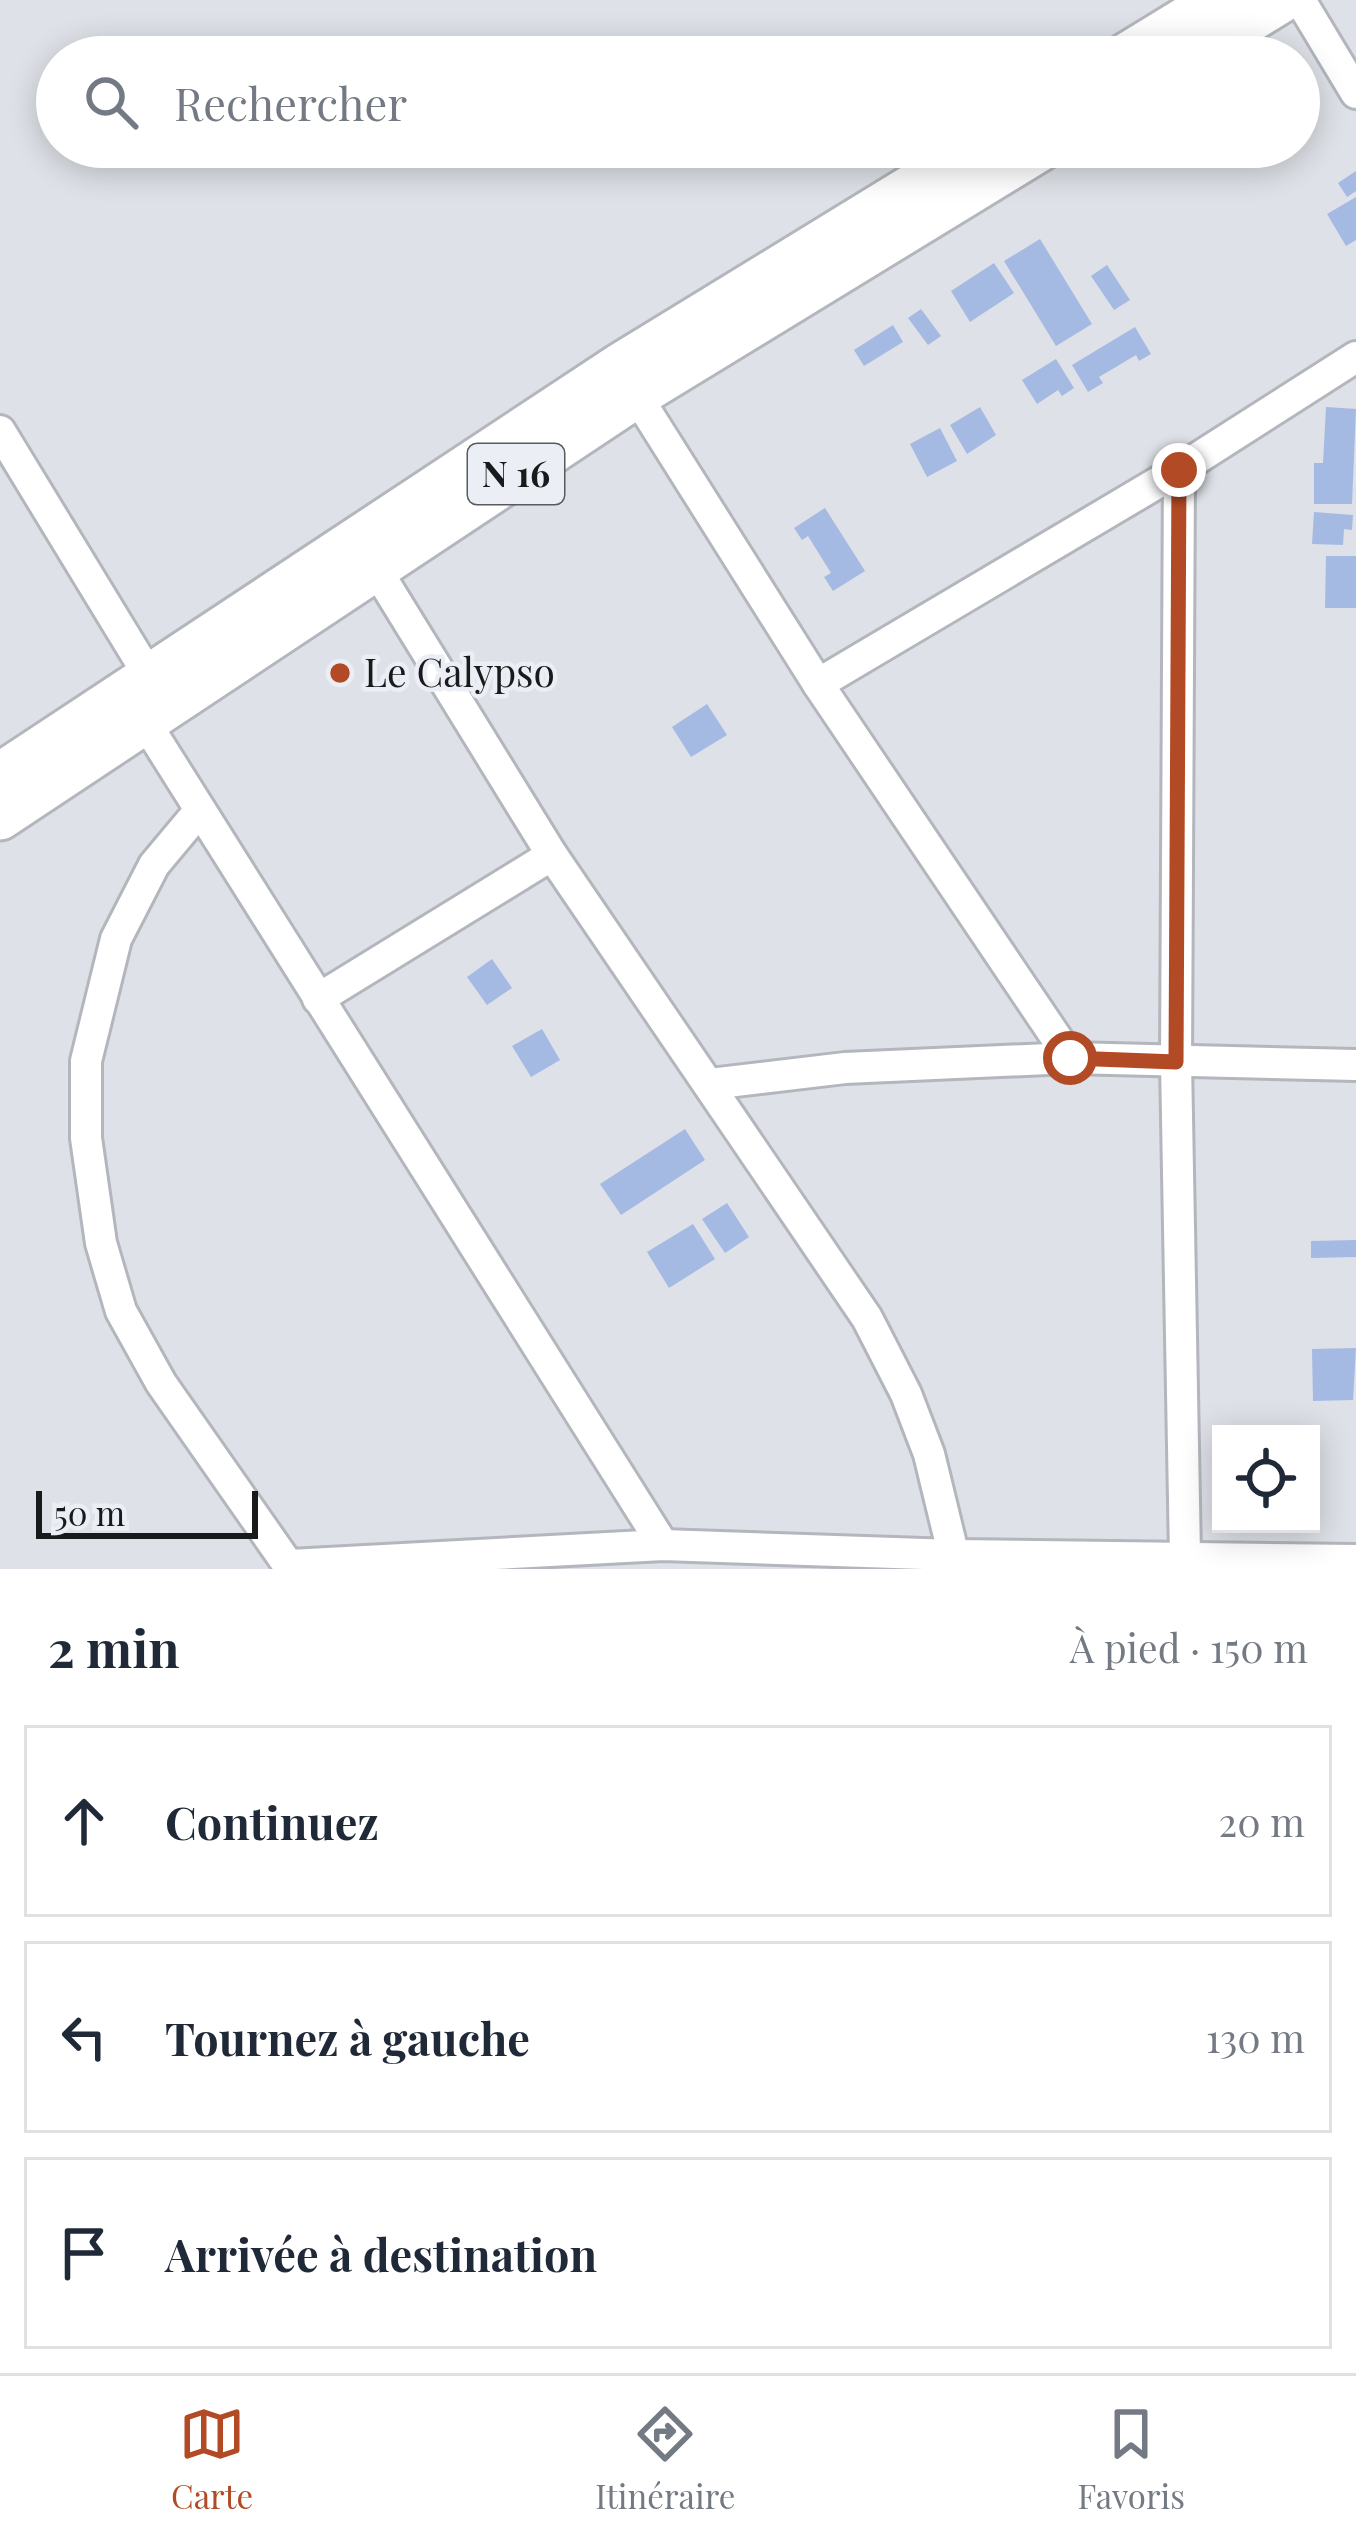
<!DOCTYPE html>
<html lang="fr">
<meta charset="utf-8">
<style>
:root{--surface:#fff;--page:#f6f6f7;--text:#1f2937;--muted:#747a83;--line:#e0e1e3;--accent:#b24b25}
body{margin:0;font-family:"Playfair Display",serif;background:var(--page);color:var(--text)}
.controls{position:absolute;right:36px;bottom:36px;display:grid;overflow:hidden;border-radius:0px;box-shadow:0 6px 30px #0003}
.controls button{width:108px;height:108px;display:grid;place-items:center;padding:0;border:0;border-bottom:3px solid var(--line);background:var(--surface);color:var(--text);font:60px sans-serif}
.scale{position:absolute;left:36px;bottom:30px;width:222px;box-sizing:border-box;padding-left:12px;border:6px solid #191a1c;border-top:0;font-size:33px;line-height:42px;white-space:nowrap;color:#191a1c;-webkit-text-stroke:9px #ebeef4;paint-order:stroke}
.stop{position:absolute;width:36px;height:36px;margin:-27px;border:9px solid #b24b25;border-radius:50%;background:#fff}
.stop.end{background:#b24b25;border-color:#fff;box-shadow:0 3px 12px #0008}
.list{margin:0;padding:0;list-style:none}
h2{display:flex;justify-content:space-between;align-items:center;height:156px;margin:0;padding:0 48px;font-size:51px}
h2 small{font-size:39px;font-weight:400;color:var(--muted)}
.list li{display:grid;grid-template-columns:78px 1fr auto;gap:36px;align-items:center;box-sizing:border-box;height:192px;margin:0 24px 24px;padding:0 24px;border:3px solid var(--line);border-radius:0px}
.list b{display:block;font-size:45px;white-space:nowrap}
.list em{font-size:39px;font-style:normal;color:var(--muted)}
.icon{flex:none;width:66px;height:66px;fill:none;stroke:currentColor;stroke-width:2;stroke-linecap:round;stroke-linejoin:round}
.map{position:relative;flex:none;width:1356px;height:1569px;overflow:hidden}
.search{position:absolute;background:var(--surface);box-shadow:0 6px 30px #0003;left:36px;right:36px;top:36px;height:132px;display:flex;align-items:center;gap:30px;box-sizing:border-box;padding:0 42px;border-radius:66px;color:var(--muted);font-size:45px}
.sheet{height:804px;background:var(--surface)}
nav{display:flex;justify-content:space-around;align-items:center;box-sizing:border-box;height:168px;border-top:3px solid var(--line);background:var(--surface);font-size:33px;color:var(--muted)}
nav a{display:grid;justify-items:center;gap:6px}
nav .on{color:var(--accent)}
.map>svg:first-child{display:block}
.building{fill:#a4bae3}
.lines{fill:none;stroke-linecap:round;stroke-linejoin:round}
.minor-casing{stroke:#b3b6bc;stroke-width:36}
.highway-casing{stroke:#b3b6bc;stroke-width:51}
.minor{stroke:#fff;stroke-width:30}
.highway{stroke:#fff;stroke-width:45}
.route{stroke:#b24b25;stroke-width:15}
.poi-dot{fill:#b24b25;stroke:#ebeef4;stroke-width:4.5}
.labels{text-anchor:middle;stroke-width:9;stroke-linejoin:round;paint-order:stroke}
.shield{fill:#ebeef4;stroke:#585a5d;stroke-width:3}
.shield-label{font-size:36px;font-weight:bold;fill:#191a1c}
.poi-label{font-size:39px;fill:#191a1c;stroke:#ebeef4;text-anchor:start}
</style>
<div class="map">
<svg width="1356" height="1569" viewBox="0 0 1356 1569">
<rect width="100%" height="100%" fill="#dee1e7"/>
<g class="building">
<path d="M 1356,171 L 1356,191 L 1347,197 L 1338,183 Z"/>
<path d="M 1356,197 L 1356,240 L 1346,246 L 1327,214 Z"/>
<path d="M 1040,239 L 1092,324 L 1056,346 L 1004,261 Z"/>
<path d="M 994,263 L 1014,293 L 970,322 L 951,291 Z"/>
<path d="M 1107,265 L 1130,300 L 1114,310 L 1091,276 Z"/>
<path d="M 921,309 L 941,336 L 928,345 L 908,318 Z"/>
<path d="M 893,325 L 903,342 L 864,366 L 854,350 Z"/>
<path d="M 1135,327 L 1151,354 L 1139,361 L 1136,355 L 1099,377 L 1103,383 L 1088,392 L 1072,365 Z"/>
<path d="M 1056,359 L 1074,388 L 1062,396 L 1058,390 L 1037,404 L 1022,380 Z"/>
<path d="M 980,407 L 996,435 L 967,454 L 950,425 Z"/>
<path d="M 1326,407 L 1356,409 L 1352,504 L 1314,504 L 1314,463 L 1323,463 Z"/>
<path d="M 940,428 L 957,461 L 927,477 L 910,444 Z"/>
<path d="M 825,508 L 865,571 L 833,591 L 824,577 L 831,573 L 808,536 L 802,540 L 794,528 Z"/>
<path d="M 1314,512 L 1353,515 L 1352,530 L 1344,529 L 1343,545 L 1312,544 Z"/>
<path d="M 1326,556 L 1356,556 L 1356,608 L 1325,608 Z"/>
<path d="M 707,704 L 727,735 L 691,757 L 672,727 Z"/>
<path d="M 492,959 L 512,988 L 487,1005 L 467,977 Z"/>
<path d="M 542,1029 L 560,1060 L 531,1077 L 512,1046 Z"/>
<path d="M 685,1129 L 705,1160 L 621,1215 L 600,1184 Z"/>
<path d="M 727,1203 L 749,1237 L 725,1253 L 702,1219 Z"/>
<path d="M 693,1224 L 715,1259 L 669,1288 L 647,1252 Z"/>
<path d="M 1356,1240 L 1356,1257 L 1311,1258 L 1311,1241 Z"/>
<path d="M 1356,1348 L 1353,1400 L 1313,1401 L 1312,1349 Z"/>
</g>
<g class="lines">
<defs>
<g id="minor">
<path d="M 1300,0 L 1356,93"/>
<path d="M 636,395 L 818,684 L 1070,1058"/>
<path d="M 0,431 L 151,679"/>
<path d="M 1179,470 L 1176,1062 L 1185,1556"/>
<path d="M 366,553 L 552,855 L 867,1318 L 906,1394 L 929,1454 L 957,1569"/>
<path d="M 818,684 L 1179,470 L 1356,357"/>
<path d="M 145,722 L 663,1545"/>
<path d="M 200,810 L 154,865 L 116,939 L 86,1061 L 86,1138 L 101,1243 L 121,1311 L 161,1383 L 291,1569"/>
<path d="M 318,999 L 552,855"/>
<path d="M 710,1084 L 845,1068 L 1070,1058 L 1356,1065"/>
<path d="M 290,1565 L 663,1545 L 953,1555 L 1356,1560"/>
</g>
<g id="highway">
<path d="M 1125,57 L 1218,0"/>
<path d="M 1188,57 L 1281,0"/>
<path d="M 0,776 L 619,367 L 978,147"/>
<path d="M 0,817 L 636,395 L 1042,147"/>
</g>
</defs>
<use href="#minor" class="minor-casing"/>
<use href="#highway" class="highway-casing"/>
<use href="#minor" class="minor"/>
<use href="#highway" class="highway"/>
</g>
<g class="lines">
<path class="route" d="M 1070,1058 L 1176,1062 L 1179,470"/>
</g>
<circle class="poi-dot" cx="340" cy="673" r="12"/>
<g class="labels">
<rect class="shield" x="468" y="444" width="96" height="60" rx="9"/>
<g class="shield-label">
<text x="516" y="487">N 16</text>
</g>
<g class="poi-label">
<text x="364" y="687">Le Calypso</text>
</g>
</g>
</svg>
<div class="controls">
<button><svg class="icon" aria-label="locate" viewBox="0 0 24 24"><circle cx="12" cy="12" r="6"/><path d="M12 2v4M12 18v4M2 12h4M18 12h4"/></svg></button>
</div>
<div class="scale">50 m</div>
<div class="stop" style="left:1070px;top:1058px"></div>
<div class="stop end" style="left:1179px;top:470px"></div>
<div class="search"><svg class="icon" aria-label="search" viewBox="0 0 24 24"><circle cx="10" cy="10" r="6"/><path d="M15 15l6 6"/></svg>Rechercher</div>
</div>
<section class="sheet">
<h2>2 min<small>À pied · 150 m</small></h2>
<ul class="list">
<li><svg class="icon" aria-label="ahead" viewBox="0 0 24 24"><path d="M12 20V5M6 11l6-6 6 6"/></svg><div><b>Continuez</b></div><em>20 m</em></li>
<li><svg class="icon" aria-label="left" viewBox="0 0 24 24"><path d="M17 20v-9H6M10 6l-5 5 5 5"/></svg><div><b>Tournez à gauche</b></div><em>130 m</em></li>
<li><svg class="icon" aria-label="arrive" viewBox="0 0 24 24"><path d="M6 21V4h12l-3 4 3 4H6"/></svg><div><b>Arrivée à destination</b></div></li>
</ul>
</section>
<nav>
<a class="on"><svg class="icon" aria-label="map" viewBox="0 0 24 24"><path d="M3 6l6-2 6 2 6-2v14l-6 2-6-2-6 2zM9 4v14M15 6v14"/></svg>Carte</a>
<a><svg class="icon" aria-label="directions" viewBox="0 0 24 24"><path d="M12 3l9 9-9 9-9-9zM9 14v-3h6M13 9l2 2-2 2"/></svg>Itinéraire</a>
<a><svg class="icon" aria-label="saved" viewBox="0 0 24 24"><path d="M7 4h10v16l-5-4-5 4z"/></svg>Favoris</a>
</nav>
